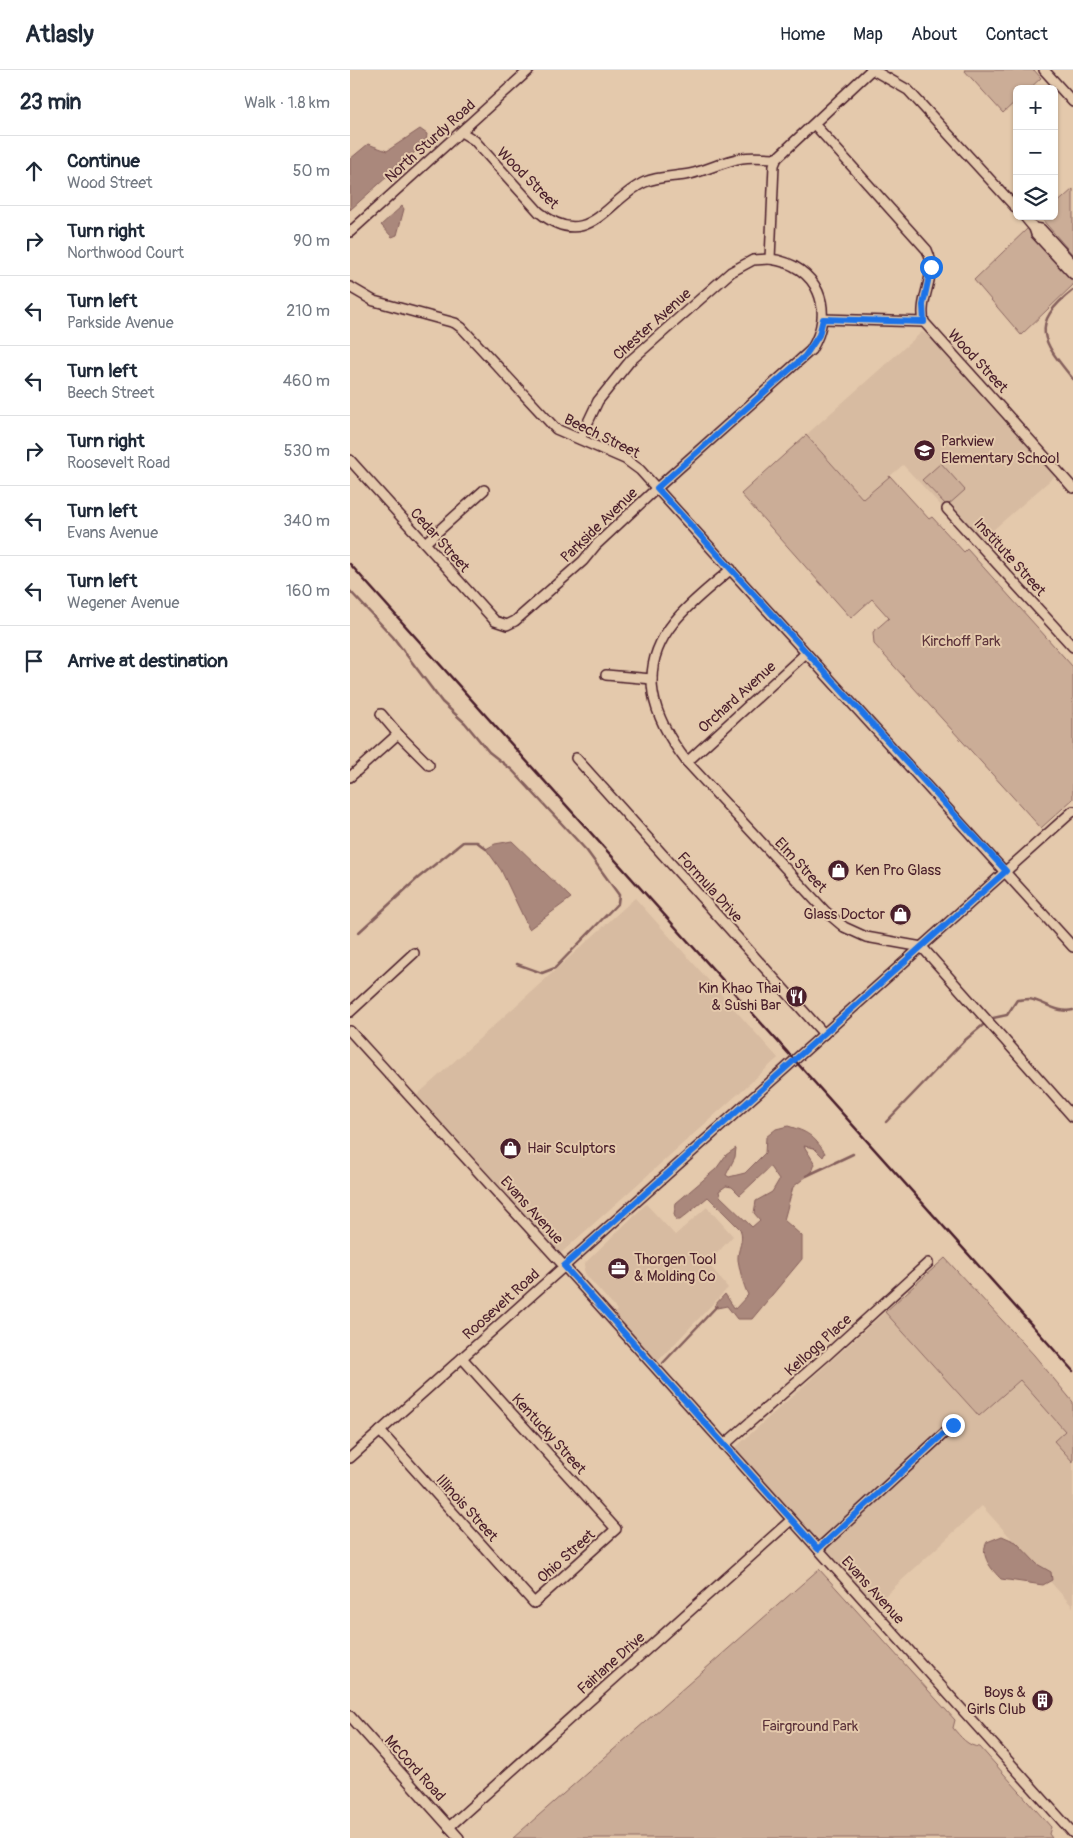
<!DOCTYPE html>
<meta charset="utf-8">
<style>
:root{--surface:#fff;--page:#f6f6f7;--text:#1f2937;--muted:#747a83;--line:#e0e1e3}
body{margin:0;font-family:Pangolin,sans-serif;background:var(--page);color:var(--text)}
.controls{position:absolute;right:15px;top:15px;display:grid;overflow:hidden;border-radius:8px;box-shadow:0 1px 4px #0004}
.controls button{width:45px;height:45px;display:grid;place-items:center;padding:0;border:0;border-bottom:1px solid var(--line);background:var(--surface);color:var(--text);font:25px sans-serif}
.stop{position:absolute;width:15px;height:15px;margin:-11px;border:4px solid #1a73e8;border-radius:50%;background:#fff}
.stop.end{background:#1a73e8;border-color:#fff;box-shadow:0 1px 5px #0008}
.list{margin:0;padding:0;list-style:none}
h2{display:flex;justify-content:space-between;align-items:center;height:65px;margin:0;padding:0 20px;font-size:21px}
h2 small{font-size:16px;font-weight:400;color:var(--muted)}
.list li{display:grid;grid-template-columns:32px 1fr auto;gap:15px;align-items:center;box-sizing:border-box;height:70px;padding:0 20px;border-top:1px solid var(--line)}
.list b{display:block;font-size:19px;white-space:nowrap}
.list p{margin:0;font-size:16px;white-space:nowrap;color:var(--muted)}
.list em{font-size:16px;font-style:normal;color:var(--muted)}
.icon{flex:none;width:28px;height:28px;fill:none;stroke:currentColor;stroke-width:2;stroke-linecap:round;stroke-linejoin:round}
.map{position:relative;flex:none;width:723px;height:1768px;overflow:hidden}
header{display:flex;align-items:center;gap:30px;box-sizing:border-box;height:70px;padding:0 25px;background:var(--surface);border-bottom:1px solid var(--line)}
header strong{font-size:24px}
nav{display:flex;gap:28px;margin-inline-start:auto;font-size:18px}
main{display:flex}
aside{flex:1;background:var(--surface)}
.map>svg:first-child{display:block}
.built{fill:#d7bba1}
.green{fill:#cbad97;stroke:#8a6661}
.water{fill:#aa887b;stroke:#845e5b;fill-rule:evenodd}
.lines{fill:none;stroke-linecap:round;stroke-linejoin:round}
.stream{stroke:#845e5b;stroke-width:2.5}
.minor-casing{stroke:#4a1f2b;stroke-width:12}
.minor{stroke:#e4c9ac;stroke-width:9}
.rail{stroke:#4a1f2b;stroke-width:2.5}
.route{stroke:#1a73e8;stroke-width:6}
.labels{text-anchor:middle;stroke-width:4;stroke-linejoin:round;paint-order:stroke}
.street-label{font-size:15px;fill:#4a1f2b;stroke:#e4c9ac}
.poi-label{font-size:15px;fill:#4a1f2b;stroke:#e4c9ac;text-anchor:start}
.park-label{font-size:15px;fill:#5d343b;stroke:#e4c9ac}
</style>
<header>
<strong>Atlasly</strong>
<nav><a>Home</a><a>Map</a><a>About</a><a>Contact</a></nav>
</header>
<main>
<aside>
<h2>23 min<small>Walk · 1.8 km</small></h2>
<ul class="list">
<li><svg class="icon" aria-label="ahead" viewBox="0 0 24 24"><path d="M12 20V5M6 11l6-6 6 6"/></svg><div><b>Continue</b><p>Wood Street</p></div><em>50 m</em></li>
<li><svg class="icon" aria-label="right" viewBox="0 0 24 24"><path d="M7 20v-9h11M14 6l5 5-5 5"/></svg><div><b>Turn right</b><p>Northwood Court</p></div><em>90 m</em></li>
<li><svg class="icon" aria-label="left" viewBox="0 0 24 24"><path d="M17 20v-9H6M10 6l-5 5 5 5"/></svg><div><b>Turn left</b><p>Parkside Avenue</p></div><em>210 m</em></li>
<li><svg class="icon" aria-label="left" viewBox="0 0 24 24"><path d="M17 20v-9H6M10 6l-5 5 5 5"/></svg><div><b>Turn left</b><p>Beech Street</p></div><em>460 m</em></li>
<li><svg class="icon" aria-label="right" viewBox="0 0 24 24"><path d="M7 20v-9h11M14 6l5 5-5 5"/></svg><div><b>Turn right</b><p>Roosevelt Road</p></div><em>530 m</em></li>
<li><svg class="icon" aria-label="left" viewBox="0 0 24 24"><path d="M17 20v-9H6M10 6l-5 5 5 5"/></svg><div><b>Turn left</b><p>Evans Avenue</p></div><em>340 m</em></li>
<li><svg class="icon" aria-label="left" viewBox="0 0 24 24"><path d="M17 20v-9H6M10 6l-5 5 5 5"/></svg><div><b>Turn left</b><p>Wegener Avenue</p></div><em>160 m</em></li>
<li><svg class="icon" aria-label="arrive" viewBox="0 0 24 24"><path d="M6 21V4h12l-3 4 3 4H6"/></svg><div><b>Arrive at destination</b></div></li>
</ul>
</aside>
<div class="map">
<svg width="723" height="1768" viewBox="0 0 723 1768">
<rect width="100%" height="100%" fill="#e4c9ac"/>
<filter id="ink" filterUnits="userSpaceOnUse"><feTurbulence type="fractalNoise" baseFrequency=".02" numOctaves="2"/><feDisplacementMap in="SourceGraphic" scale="10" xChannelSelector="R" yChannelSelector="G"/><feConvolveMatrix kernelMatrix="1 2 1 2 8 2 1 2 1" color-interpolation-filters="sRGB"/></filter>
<g filter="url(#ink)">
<g class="built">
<path d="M 572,262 L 579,266 L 705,406 L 627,474 L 553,395 L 513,429 L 456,365 Z"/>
<path d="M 285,828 L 428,988 L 211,1183 L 66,1026 Z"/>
<path d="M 296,1134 L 325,1165 L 357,1137 L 383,1166 L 358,1193 L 378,1218 L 307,1292 L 265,1243 L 267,1240 L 236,1205 L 234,1200 L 235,1193 Z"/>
<path d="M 535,1242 L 629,1346 L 670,1310 L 715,1361 L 704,1371 L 723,1392 L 723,1537 L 632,1436 L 524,1536 L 384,1379 Z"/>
</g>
<g class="green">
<path d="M 614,0 L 684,0 L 691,8 L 679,19 L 667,19 L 667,30 L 653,43 Z"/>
<path d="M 723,119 L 723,185 L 691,148 L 704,146 L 704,136 Z"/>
<path d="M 678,158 L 682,165 L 723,209 L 723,215 L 671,265 L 624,210 Z"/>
<path d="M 456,365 L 513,429 L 540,406 L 579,449 L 582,447 L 614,482 L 617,479 L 723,597 L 723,729 L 691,758 L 524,574 L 523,562 L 539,548 L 522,529 L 501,548 L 391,424 Z"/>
<path d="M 591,393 L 615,420 L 597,436 L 572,410 Z"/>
<path d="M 595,1188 L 684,1285 L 723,1332 L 723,1392 L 704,1371 L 715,1361 L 670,1310 L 629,1346 L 535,1242 Z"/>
<path d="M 469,1499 L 605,1650 L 603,1658 C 610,1666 618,1677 630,1677 L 701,1757 L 699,1764 L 702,1768 L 163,1768 Z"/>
</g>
<g class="water">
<path d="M 70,59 L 77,64 L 76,72 L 0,140 L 0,89 L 18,74 L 37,81 Z"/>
<path d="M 52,136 L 54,139 L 47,165 L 42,167 L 31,155 Z"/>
<path d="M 162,771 L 221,828 L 179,859 L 151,800 L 136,779 L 145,774 Z"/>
<path d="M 438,1056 C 458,1062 463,1065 475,1083 L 473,1087 L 464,1078 L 454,1076 L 465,1094 L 462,1102 L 443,1117 L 434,1150 L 452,1166 L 452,1189 L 402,1249 L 387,1249 L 377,1236 L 367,1238 L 364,1236 L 375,1224 L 385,1239 L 398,1225 C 393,1214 390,1202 388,1190 C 387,1179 395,1170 390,1159 L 358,1127 L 330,1150 L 326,1150 L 324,1144 L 326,1133 L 366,1099 L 376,1085 L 386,1078 L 385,1087 L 376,1105 L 379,1107 L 395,1103 L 415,1083 L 416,1067 L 426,1059 ZM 420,1097 L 429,1110 L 422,1122 L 406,1131 L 404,1143 L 410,1150 L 402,1157 L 370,1126 L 369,1121 L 376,1116 L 382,1117 L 390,1125 Z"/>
<path d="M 652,1466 L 666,1472 L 687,1494 L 701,1502 L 702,1510 L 693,1515 L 651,1509 C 642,1500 629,1485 637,1472 Z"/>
</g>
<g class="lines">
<g class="stream">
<path d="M 723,220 C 678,255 693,272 723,309"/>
<path d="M 0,521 L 43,567 L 92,632 L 115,653 L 139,682 L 162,700 L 237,781 L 269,825 L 268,833 L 205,898 L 192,903 L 167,894"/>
<path d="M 8,863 L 68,808 L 113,772 L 127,772 L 136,779"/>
<path d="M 643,948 L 657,945 L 667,930 C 671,930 675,929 679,929 C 693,931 708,944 723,940"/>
<path d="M 536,1052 L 614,971 L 633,955"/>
<path d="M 456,1106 L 503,1084"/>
<path d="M 313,1293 L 367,1236"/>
</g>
<defs>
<g id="minor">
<path d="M 523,0 L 558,20 L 667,139"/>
<path d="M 694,0 L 723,32"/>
<path d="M 464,54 L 577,180 C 589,204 568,228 574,252 L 723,418"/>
<path d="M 111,62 L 124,70 L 189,142 C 239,183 258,128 295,112 C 309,106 325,107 340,104 C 358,100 374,91 392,88 C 403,86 415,88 427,88"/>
<path d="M 674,146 L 684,158 L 686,164 L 723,204"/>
<path d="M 684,158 L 691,159 L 723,194"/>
<path d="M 0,162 L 179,0"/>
<path d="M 0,217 L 24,231 L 105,253 L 112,258 L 206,359 L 275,389 L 290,400 L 723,877"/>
<path d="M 473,249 L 574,252"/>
<path d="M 230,369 L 248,331 L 280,291 L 381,202 L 403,190 L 420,189"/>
<path d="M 0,390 L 145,551 L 157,555 L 165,551 L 233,491 L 246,475 L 307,418 L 461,280 C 486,240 468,195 420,189 L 424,95 L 427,88 L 521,0"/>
<path d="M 597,439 L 723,577"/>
<path d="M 75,473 L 134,420"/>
<path d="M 381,499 C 362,516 340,532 324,552 C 285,600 303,648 337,692 L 475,841 L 494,857 L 516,867 L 572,877 L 723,1047"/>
<path d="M 256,605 L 302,609"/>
<path d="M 48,664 L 79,695"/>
<path d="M 226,688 L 474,964"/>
<path d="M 337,692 L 456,583"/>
<path d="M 0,707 L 48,664 L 31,644"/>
<path d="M 0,942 L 64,883"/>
<path d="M 0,961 L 214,1196 L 723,1763"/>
<path d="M 30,1361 L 184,1533 L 266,1459 L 112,1288"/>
<path d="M 374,1375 L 477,1285 L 578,1193"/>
<path d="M 0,1388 L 723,741"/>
<path d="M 468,1479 L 603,1355"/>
<path d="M 0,1646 L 109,1768"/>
<path d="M 99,1757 L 441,1450"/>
</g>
</defs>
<use href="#minor" class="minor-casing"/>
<use href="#minor" class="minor"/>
<path class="rail" d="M 0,494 L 723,1301"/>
</g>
</g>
<g class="lines" filter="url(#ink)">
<path class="route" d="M 581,197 L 573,235 L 574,252 L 473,249 L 469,265 L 455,286 L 307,418 L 656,801 L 214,1196 L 468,1479 L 603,1355"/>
</g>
<defs>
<symbol id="school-disc" viewBox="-11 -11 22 22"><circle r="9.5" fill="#4a1f2b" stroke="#e4c9ac"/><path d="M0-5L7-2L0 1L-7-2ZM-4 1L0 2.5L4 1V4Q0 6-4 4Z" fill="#fff"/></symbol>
<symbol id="shop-disc" viewBox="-11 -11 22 22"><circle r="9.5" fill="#4a1f2b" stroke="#e4c9ac"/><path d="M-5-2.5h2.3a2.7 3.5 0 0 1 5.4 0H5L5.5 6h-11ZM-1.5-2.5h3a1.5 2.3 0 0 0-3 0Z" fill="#fff"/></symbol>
<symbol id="restaurant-disc" viewBox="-11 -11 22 22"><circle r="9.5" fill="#4a1f2b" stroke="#e4c9ac"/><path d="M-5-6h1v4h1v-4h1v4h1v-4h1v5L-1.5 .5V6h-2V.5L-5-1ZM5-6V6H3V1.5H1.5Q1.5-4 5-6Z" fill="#fff"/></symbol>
<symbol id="office-disc" viewBox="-11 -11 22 22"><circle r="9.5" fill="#4a1f2b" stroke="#e4c9ac"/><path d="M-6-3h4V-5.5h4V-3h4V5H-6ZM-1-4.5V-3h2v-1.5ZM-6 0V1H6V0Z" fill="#fff"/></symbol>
<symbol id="building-disc" viewBox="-11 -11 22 22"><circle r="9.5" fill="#4a1f2b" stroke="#e4c9ac"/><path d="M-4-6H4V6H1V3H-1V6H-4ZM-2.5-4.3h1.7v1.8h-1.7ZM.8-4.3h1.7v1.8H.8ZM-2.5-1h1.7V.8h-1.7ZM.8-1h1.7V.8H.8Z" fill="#fff"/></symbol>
</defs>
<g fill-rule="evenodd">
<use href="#school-disc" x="562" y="368" width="25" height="25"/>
<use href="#shop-disc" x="476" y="788" width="25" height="25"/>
<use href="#shop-disc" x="538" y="832" width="25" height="25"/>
<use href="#restaurant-disc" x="434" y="914" width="25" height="25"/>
<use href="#shop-disc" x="148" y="1066" width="25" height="25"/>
<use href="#office-disc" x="256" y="1186" width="25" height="25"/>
<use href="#building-disc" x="680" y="1618" width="25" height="25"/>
</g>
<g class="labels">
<g class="street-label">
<text transform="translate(80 71) rotate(-42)" y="5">North Sturdy Road</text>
<text transform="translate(178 108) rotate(45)" y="5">Wood Street</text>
<text transform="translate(302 254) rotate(-42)" y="5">Chester Avenue</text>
<text transform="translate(628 291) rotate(47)" y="5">Wood Street</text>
<text transform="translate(252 366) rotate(26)" y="5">Beech Street</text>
<text transform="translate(249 455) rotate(-44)" y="5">Parkside Avenue</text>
<text transform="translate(90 470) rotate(48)" y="5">Cedar Street</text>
<text transform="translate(660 487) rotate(48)" y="5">Institute Street</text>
<text transform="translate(387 627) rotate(-42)" y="5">Orchard Avenue</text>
<text transform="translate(451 795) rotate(47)" y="5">Elm Street</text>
<text transform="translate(360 817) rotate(48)" y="5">Formula Drive</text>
<text transform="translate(182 1140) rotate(48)" y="5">Evans Avenue</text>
<text transform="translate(151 1234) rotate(-42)" y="5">Roosevelt Road</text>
<text transform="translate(468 1275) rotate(-42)" y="5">Kellogg Place</text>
<text transform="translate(199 1364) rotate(48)" y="5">Kentucky Street</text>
<text transform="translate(117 1438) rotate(48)" y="5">Illinois Street</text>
<text transform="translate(216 1486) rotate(-42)" y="5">Ohio Street</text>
<text transform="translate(523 1520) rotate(48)" y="5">Evans Avenue</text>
<text transform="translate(261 1593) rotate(-42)" y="5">Fairlane Drive</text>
<text transform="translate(65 1698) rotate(48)" y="5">McCord Road</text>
</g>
<g class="poi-label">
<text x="591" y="376">Parkview<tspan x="591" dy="17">Elementary School</tspan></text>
<text x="505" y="805">Ken Pro Glass</text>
<text x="535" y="849" text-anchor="end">Glass Doctor</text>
<text x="431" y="923" text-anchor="end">Kin Khao Thai<tspan x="431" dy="17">&amp; Sushi Bar</tspan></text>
<text x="177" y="1083">Hair Sculptors</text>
<text x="284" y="1194">Thorgen Tool<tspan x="284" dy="17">&amp; Molding Co</tspan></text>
<text x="676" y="1627" text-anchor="end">Boys &amp;<tspan x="676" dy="17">Girls Club</tspan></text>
</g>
<g class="park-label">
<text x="611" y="576">Kirchoff Park</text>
<text x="460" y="1661">Fairground Park</text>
</g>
</g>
</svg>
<div class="controls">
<button>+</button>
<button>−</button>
<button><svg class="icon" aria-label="layers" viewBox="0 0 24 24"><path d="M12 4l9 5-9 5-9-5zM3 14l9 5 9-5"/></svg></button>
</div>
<div class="stop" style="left:581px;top:197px"></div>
<div class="stop end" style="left:603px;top:1355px"></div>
</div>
</main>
